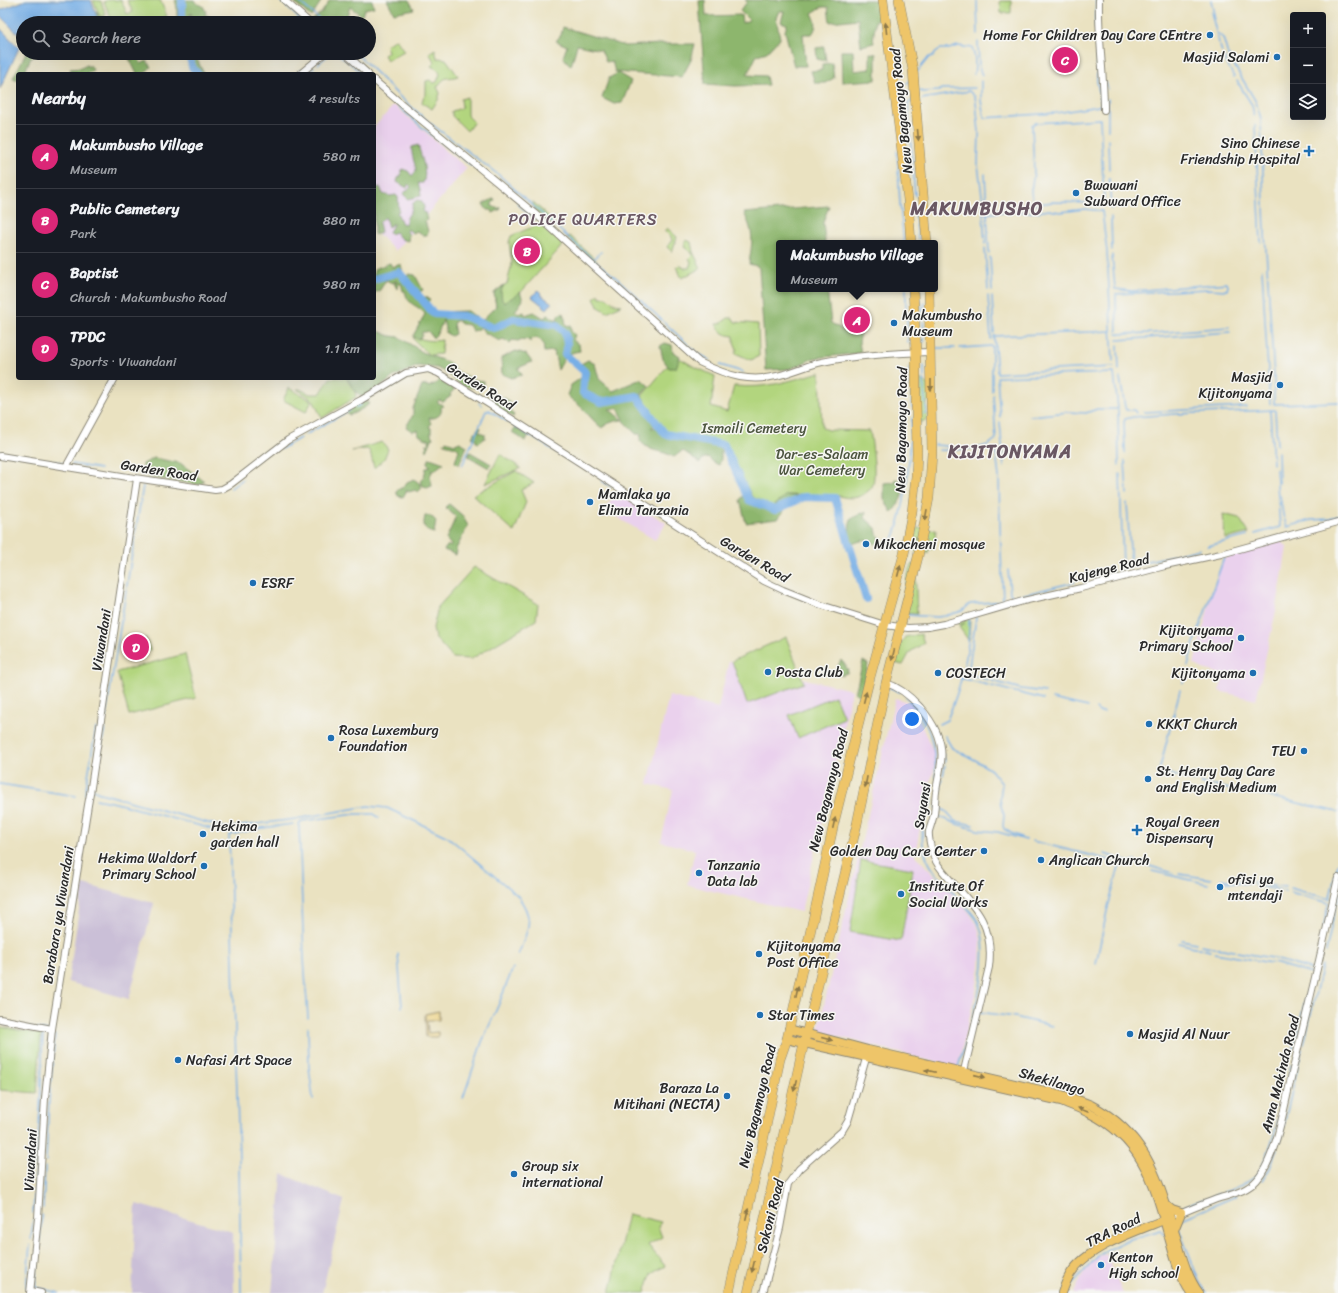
<!DOCTYPE html>
<meta charset="utf-8">
<style>
:root{--surface:#171b24;--page:#242831;--text:#f1f3f6;--muted:#9ea1a6;--line:#363941;--accent:#db2777}
body{margin:0;font-family:Sriracha,sans-serif;background:var(--page);color:var(--text)}
.controls{position:absolute;right:12px;top:12px;display:grid;overflow:hidden;border-radius:4px;box-shadow:0 4px 16px #0002}
.controls button{width:36px;height:36px;display:grid;place-items:center;padding:0;border:0;border-bottom:1px solid var(--line);background:var(--surface);color:var(--text);font:20px sans-serif}
.you{position:absolute;left:912px;top:719px;width:14px;height:14px;margin:-10px;border:3px solid #fff;border-radius:50%;background:#1a73e8;box-shadow:0 0 0 6px #1a73e833}
.badge{display:grid;place-items:center;width:26px;height:26px;border-radius:50%;background:var(--accent);color:#fff;font-size:13px;font-weight:700}
.pin{position:absolute;translate:-50% -50%;border:2px solid #fff;box-shadow:0 1px 4px #0006}
.popup{position:absolute;left:776px;top:240px;width:162px;height:52px;box-sizing:border-box;display:grid;place-content:center;border-radius:4px;background:var(--surface);filter:drop-shadow(0 1px 3px #0005);font-size:13px;white-space:nowrap;color:var(--muted)}
.popup b{font-size:15px;color:var(--text)}
.popup::after{content:'';position:absolute;left:50%;top:100%;margin-left:-8px;border:8px solid transparent;border-top-color:var(--surface)}
.list{margin:0;padding:0;list-style:none}
h2{display:flex;justify-content:space-between;align-items:center;height:52px;margin:0;padding:0 16px;font-size:17px}
h2 small{font-size:13px;font-weight:400;color:var(--muted)}
.list li{display:grid;grid-template-columns:26px 1fr auto;gap:12px;align-items:center;box-sizing:border-box;height:64px;padding:0 16px;border-top:1px solid var(--line)}
.list b{display:block;font-size:15px;white-space:nowrap}
.list p{margin:0;font-size:13px;white-space:nowrap;color:var(--muted)}
.list em{font-size:13px;font-style:normal;color:var(--muted)}
.icon{flex:none;width:22px;height:22px;fill:none;stroke:currentColor;stroke-width:2;stroke-linecap:round;stroke-linejoin:round}
.map{position:relative;flex:none;width:1338px;height:1293px;overflow:hidden}
.search{position:absolute;background:var(--surface);box-shadow:0 4px 16px #0002;left:16px;top:16px;width:360px;height:44px;display:flex;align-items:center;gap:10px;box-sizing:border-box;padding:0 14px;border-radius:22px;color:var(--muted);font-size:15px}
.panel{position:absolute;background:var(--surface);box-shadow:0 4px 16px #0002;left:16px;top:72px;width:360px;height:308px;border-radius:4px}
.map>svg:first-child{display:block}
.built{fill:#ead1ed}
.industrial{fill:#cabfd7}
.green{fill:#b2d57e;stroke:#6e8054}
.forest{fill:#8db66d;stroke:#5c704c}
.sand{fill:#eeda9e;stroke:#8c8264}
.water{fill:#77afe6;stroke:#516d88}
.lines{fill:none;stroke-linecap:round;stroke-linejoin:round}
.stream{stroke:#77afe6;stroke-width:1.5}
.river{stroke:#77afe6;stroke-width:8}
.minor-casing{stroke:#8a8676;stroke-width:8}
.major-casing{stroke:#8a8676;stroke-width:10}
.highway-casing{stroke:#8a8676;stroke-width:10}
.minor{stroke:#fff;stroke-width:6}
.major{stroke:#eec569;stroke-width:8}
.highway{stroke:#eec569;stroke-width:9}
.oneway{fill:#8c784a}
.poi-dot{fill:#1f6fb2;stroke:#f6f6f2;stroke-width:1.5}
.labels{text-anchor:middle;stroke-width:3;stroke-linejoin:round;paint-order:stroke}
.poi-label{font-size:14px;fill:#2b2b2b;stroke:#f6f6f2;text-anchor:start}
.street-label{font-size:14px;fill:#2b2b2b;stroke:#f6f6f2}
.park-label{font-size:14px;fill:#4d5640;stroke:#f6f6f2}
.quarter-label{font-size:16px;letter-spacing:1px;fill:#6a5863;stroke:#f6f6f2}
.district-label{font-size:18px;font-weight:bold;letter-spacing:1px;fill:#6a5863;stroke:#f6f6f2}
</style>
<div class="map">
<svg width="1338" height="1293" viewBox="0 0 1338 1293">
<rect width="100%" height="100%" fill="#f6f6f2"/>
<filter id="ink" filterUnits="userSpaceOnUse"><feTurbulence type="fractalNoise" baseFrequency=".025" numOctaves="2"/><feDisplacementMap in="SourceGraphic" scale="8" xChannelSelector="R" yChannelSelector="G"/><feConvolveMatrix kernelMatrix="1 2 1 2 8 2 1 2 1" color-interpolation-filters="sRGB"/></filter>
<filter id="wash" filterUnits="userSpaceOnUse"><feTurbulence type="fractalNoise" baseFrequency=".012" numOctaves="4" result="noise"/><feDisplacementMap in="SourceGraphic" scale="16" xChannelSelector="R" yChannelSelector="G"/><feGaussianBlur stdDeviation="0.9" result="paint"/><feColorMatrix in="noise" values="0 0 0 0 0 0 0 0 0 0 0 0 0 0 0 0 0 1.4 0 .05"/><feComposite in="paint" operator="in"/></filter>
<g filter="url(#wash)">
<rect width="100%" height="100%" fill="#eae2c1"/>
<g class="built">
<path d="M 394,105 L 443,147 L 446,152 L 447,152 L 467,168 L 395,251 L 374,230 L 374,127 Z"/>
<path d="M 616,492 L 666,523 L 655,540 L 605,510 Z"/>
<path d="M 1281,541 L 1287,547 L 1283,571 L 1277,606 L 1256,700 L 1219,691 L 1223,679 L 1218,673 L 1203,669 L 1194,664 L 1212,593 L 1222,563 L 1226,558 L 1232,555 Z"/>
<path d="M 729,661 L 852,690 L 801,912 L 687,885 L 695,850 L 661,842 L 673,790 L 648,784 L 669,696 L 718,708 Z"/>
<path d="M 895,698 L 911,703 L 935,755 L 934,769 L 924,807 L 915,855 L 968,911 L 977,924 L 981,940 L 980,966 L 976,991 L 957,1068 L 818,1031 Z"/>
<path d="M 1106,1254 L 1123,1293 L 1074,1293 L 1078,1283 L 1084,1273 L 1097,1257 Z"/>
</g>
<g class="industrial">
<path d="M 83,884 L 154,903 L 129,999 L 68,982 Z"/>
<path d="M 282,1174 L 344,1200 L 322,1293 L 272,1293 Z"/>
<path d="M 136,1204 L 233,1232 L 234,1293 L 132,1293 Z"/>
</g>
<g class="green">
<path d="M 93,0 L 101,1 L 106,15 L 100,17 Z"/>
<path d="M 107,0 L 121,0 L 127,14 L 133,12 L 127,0 L 160,0 L 167,16 L 151,23 L 113,23 L 104,2 Z"/>
<path d="M 1000,1 L 1011,1 L 1011,13 L 1001,13 Z"/>
<path d="M 396,39 L 404,51 L 387,60 L 384,55 L 388,52 L 386,45 Z"/>
<path d="M 435,49 L 437,58 L 446,59 L 458,76 C 446,80 447,74 437,87 L 440,93 L 438,100 L 432,109 L 422,103 L 423,98 L 426,95 L 426,81 L 430,80 L 433,83 L 437,82 L 440,74 L 438,70 L 431,66 L 435,62 L 429,53 Z"/>
<path d="M 467,97 L 467,115 L 474,122 L 467,131 L 452,116 L 452,111 L 462,108 L 461,99 Z"/>
<path d="M 532,201 L 554,222 L 550,224 L 535,211 Z"/>
<path d="M 540,224 L 562,242 L 561,247 L 492,325 L 484,318 L 496,306 L 494,293 L 504,285 L 507,284 L 512,263 L 509,242 L 511,236 Z"/>
<path d="M 667,228 L 677,237 L 672,252 L 667,247 L 672,240 L 670,235 L 664,231 Z"/>
<path d="M 570,236 L 597,261 L 594,263 L 567,238 Z"/>
<path d="M 686,240 L 691,242 L 693,252 L 701,268 L 682,278 L 676,267 L 680,265 L 684,268 L 689,268 L 691,262 L 689,258 L 693,254 L 684,247 Z"/>
<path d="M 599,294 L 600,297 L 606,297 L 615,304 L 621,305 L 607,312 L 597,306 L 598,305 L 594,298 Z"/>
<path d="M 728,318 L 733,318 L 735,322 L 758,324 L 759,356 L 751,360 L 735,353 L 737,349 L 734,342 L 734,336 C 723,335 721,333 716,324 L 720,324 Z"/>
<path d="M 413,336 C 423,340 432,342 442,340 L 441,354 L 429,355 L 414,340 Z"/>
<path d="M 676,356 L 693,366 L 715,376 L 711,407 L 727,412 L 734,386 C 767,389 789,381 820,372 L 822,428 L 828,430 L 870,431 C 872,443 877,476 872,487 C 872,488 869,490 868,491 C 859,499 851,499 839,496 L 787,495 L 787,499 L 773,506 L 752,497 L 727,445 L 666,432 L 642,396 Z"/>
<path d="M 330,378 L 346,378 L 355,392 L 356,397 L 322,418 L 313,400 L 297,389 L 300,389 L 310,394 L 320,394 Z"/>
<path d="M 920,379 L 929,385 L 930,399 L 927,403 L 927,419 L 920,423 Z"/>
<path d="M 289,388 L 312,401 L 306,412 L 283,400 Z"/>
<path d="M 382,442 L 388,449 L 384,459 L 374,468 L 370,451 L 367,449 L 352,451 Z"/>
<path d="M 500,454 L 521,468 L 485,484 Z"/>
<path d="M 516,471 L 534,483 L 521,490 L 526,502 L 514,532 L 473,495 Z"/>
<path d="M 1223,514 L 1239,518 L 1249,533 L 1225,539 Z"/>
<path d="M 917,528 L 936,530 L 934,548 L 928,550 L 928,553 L 925,553 L 918,538 L 924,553 L 917,553 C 914,550 914,547 912,544 L 913,535 L 916,534 L 915,532 Z"/>
<path d="M 912,564 L 915,565 L 917,614 L 902,613 L 907,576 Z"/>
<path d="M 474,567 L 538,604 L 536,620 L 471,659 L 453,658 L 435,638 L 433,628 L 438,607 Z"/>
<path d="M 968,619 L 970,621 L 969,641 L 959,627 L 965,623 L 959,625 L 958,623 Z"/>
<path d="M 921,634 L 924,643 L 910,652 L 903,665 L 895,663 L 897,654 L 900,651 L 899,647 L 905,637 Z"/>
<path d="M 786,637 L 804,683 L 747,704 L 732,661 Z"/>
<path d="M 146,638 L 150,650 L 126,657 L 123,645 Z"/>
<path d="M 185,654 L 196,698 L 129,715 L 117,672 Z"/>
<path d="M 835,696 L 844,718 L 798,738 L 789,715 Z"/>
<path d="M 861,860 L 913,869 L 901,941 L 850,932 Z"/>
<path d="M 0,1027 L 41,1034 L 37,1093 L 0,1090 Z"/>
<path d="M 628,1214 L 661,1222 L 658,1227 L 662,1237 L 648,1245 L 665,1266 L 651,1274 L 645,1293 L 610,1293 Z"/>
</g>
<g class="forest">
<path d="M 175,0 L 194,0 L 196,3 L 203,6 L 206,12 L 205,15 L 209,16 L 209,22 L 205,20 L 203,23 L 193,20 L 191,13 L 188,20 L 187,17 L 185,16 L 183,19 L 183,23 L 178,23 C 176,15 178,7 175,0 Z"/>
<path d="M 292,0 L 322,0 L 311,17 Z"/>
<path d="M 330,0 L 372,0 L 374,7 L 364,9 L 362,16 L 350,7 L 346,18 L 347,23 L 314,23 L 311,21 L 322,12 Z"/>
<path d="M 387,0 L 409,0 L 414,9 L 394,13 Z"/>
<path d="M 705,0 L 706,16 L 741,15 L 742,23 L 749,20 L 740,11 L 747,2 L 745,0 L 877,0 L 879,19 L 875,21 C 876,29 872,36 874,43 L 861,46 L 858,19 L 830,22 L 828,7 L 822,7 L 812,13 C 816,21 818,26 812,34 L 803,34 L 806,66 L 794,66 L 785,31 L 787,24 L 781,22 L 784,11 L 779,11 L 776,18 L 780,38 L 767,52 L 757,55 L 747,75 L 766,76 L 768,85 L 735,86 L 705,84 L 699,1 Z"/>
<path d="M 97,12 L 99,16 L 106,18 L 109,23 L 85,23 L 83,17 Z"/>
<path d="M 563,27 L 625,46 L 660,44 L 695,44 L 691,60 L 682,77 L 615,72 L 612,61 L 606,62 L 601,50 L 577,45 L 571,66 L 563,57 L 567,46 L 556,41 L 561,35 Z"/>
<path d="M 824,47 L 826,61 L 817,59 L 816,48 Z"/>
<path d="M 841,51 L 853,51 L 854,71 L 870,69 L 870,53 L 876,54 L 876,80 L 842,82 Z"/>
<path d="M 26,53 L 43,53 L 31,57 L 24,74 L 18,74 L 18,80 L 13,78 Z"/>
<path d="M 127,53 L 145,53 L 138,57 L 141,64 L 147,61 L 151,67 L 144,74 L 137,74 L 131,62 L 134,59 L 130,61 Z"/>
<path d="M 185,53 L 194,53 L 204,74 L 192,74 L 193,72 C 189,66 188,60 185,53 Z"/>
<path d="M 832,63 L 834,78 L 825,83 L 815,83 L 811,71 L 822,70 L 822,64 Z"/>
<path d="M 87,65 L 88,67 L 90,65 L 93,70 L 87,74 L 73,74 L 70,69 L 81,68 Z"/>
<path d="M 618,73 L 631,81 L 622,103 L 614,104 L 602,98 L 609,78 Z"/>
<path d="M 418,145 C 421,156 428,172 423,183 L 418,183 L 420,189 L 421,196 L 408,199 L 403,194 L 411,187 L 408,184 L 407,188 L 397,182 L 398,178 L 401,176 L 402,169 L 408,171 L 412,176 L 416,171 C 415,162 411,156 412,147 Z"/>
<path d="M 380,187 L 383,194 L 390,196 L 396,195 L 398,197 L 399,211 L 397,212 L 402,224 L 404,223 L 406,226 C 406,217 407,218 411,211 C 414,205 410,205 417,200 L 422,201 L 424,207 L 423,213 L 425,212 L 427,220 L 425,221 L 428,231 L 427,235 L 423,235 L 417,231 L 413,233 L 407,229 L 407,232 L 409,234 L 408,241 L 401,239 L 395,232 L 390,234 L 389,232 L 394,223 L 388,227 L 385,217 L 379,223 L 381,232 L 375,235 L 374,234 L 374,199 L 376,197 L 374,188 Z"/>
<path d="M 493,199 L 495,199 L 492,204 L 492,206 L 499,209 L 500,207 L 501,209 L 493,213 L 491,210 L 487,210 L 483,204 Z"/>
<path d="M 829,206 L 823,222 L 825,241 L 824,243 L 779,243 L 779,289 L 827,289 L 831,323 L 843,330 L 857,327 L 862,328 L 859,342 L 861,353 L 814,358 L 790,369 L 766,370 L 759,268 L 757,266 L 749,264 C 752,241 755,235 744,213 Z"/>
<path d="M 390,263 L 392,267 L 401,264 L 403,274 L 408,276 L 409,274 L 415,275 L 423,290 L 419,292 L 423,297 L 427,297 L 430,300 L 427,303 L 435,312 L 468,311 L 481,321 L 496,306 L 494,293 L 504,285 L 501,291 L 502,300 L 505,303 C 509,298 515,297 520,292 L 523,300 L 515,311 L 519,314 L 524,312 L 525,315 L 534,312 L 544,318 L 548,315 L 557,320 L 558,315 L 563,313 L 565,319 L 566,325 L 571,326 L 571,331 L 575,335 L 573,340 L 579,345 L 580,351 C 565,353 565,358 558,370 L 554,351 L 544,352 L 543,343 L 538,338 L 531,339 L 531,342 L 526,339 L 524,341 L 522,339 L 518,341 L 512,340 L 510,343 L 503,339 L 499,341 L 490,335 L 485,334 L 481,327 L 478,330 L 472,331 L 469,325 L 461,324 L 458,320 L 453,323 L 455,334 L 451,336 L 446,333 L 443,320 C 440,327 439,333 433,338 L 428,331 L 426,332 L 422,332 L 422,336 L 418,340 L 413,336 L 425,314 C 418,304 408,307 405,291 L 403,291 L 401,283 L 397,286 L 397,289 L 394,283 L 397,283 L 396,281 L 392,283 L 386,280 L 380,290 L 374,293 L 374,269 Z"/>
<path d="M 376,330 L 390,336 L 399,337 L 424,353 L 450,363 L 455,370 L 464,375 L 475,380 L 483,381 L 484,386 L 477,388 L 462,386 L 446,373 L 437,368 L 418,366 L 393,377 L 367,398 C 356,396 352,387 347,378 L 374,378 L 374,333 Z"/>
<path d="M 665,343 L 672,345 L 673,352 L 680,356 L 676,368 L 669,368 L 663,359 L 660,346 Z"/>
<path d="M 516,351 L 526,354 L 532,362 L 518,368 L 522,375 L 511,378 L 502,374 L 501,358 Z"/>
<path d="M 588,360 L 595,364 L 599,379 L 613,391 L 641,379 L 649,386 L 641,395 L 658,422 L 651,428 L 663,427 L 667,432 L 721,443 L 721,459 L 719,465 L 713,462 L 708,457 L 707,458 L 703,458 L 700,463 L 685,452 L 682,451 L 674,457 C 660,449 652,454 640,441 L 641,434 L 636,434 L 626,424 L 618,408 L 609,409 L 622,420 C 614,421 607,423 602,428 C 595,423 590,416 584,410 C 579,404 572,401 567,395 L 571,385 L 588,373 L 581,364 Z"/>
<path d="M 440,379 L 445,380 L 445,384 L 453,386 L 454,390 L 450,394 L 451,396 L 443,402 L 439,400 L 437,402 L 444,406 L 441,407 C 443,415 436,419 429,418 L 431,424 L 429,427 L 431,428 L 431,435 L 433,437 L 427,451 L 425,449 L 427,446 L 425,444 L 428,445 L 430,439 L 426,439 L 419,435 L 418,430 L 412,431 L 406,427 L 413,415 L 413,408 L 422,386 L 427,385 L 428,387 L 435,384 Z"/>
<path d="M 493,393 L 499,397 L 505,398 L 511,404 L 510,411 L 514,415 L 513,417 L 496,407 L 497,405 L 489,397 Z"/>
<path d="M 363,401 L 370,403 C 368,406 352,415 349,415 L 346,412 L 348,408 Z"/>
<path d="M 479,427 L 481,428 L 479,432 L 485,434 L 485,438 L 479,443 L 476,442 L 476,439 L 472,437 Z"/>
<path d="M 515,427 L 529,436 L 525,441 L 512,432 Z"/>
<path d="M 446,441 L 455,444 L 460,442 L 467,446 L 459,465 L 455,462 L 459,450 L 456,447 L 444,444 Z"/>
<path d="M 470,452 L 491,464 L 489,468 L 468,456 Z"/>
<path d="M 154,458 L 180,463 L 204,481 L 200,485 L 149,477 L 143,471 L 143,464 Z"/>
<path d="M 430,458 L 444,463 L 433,471 L 431,470 L 432,473 L 430,475 L 432,486 L 427,488 L 424,487 L 420,481 L 424,477 L 426,468 L 428,468 L 430,466 L 427,463 Z"/>
<path d="M 906,474 L 907,479 L 902,483 C 906,495 898,504 892,513 L 884,499 L 884,483 L 894,482 L 895,479 L 900,480 Z"/>
<path d="M 414,479 L 420,484 L 422,488 L 418,492 L 416,490 L 408,492 L 407,490 L 403,497 L 398,496 L 396,491 L 401,488 L 403,488 L 407,482 Z"/>
<path d="M 748,490 L 751,498 L 773,506 L 786,495 L 796,496 L 777,519 L 746,523 L 740,500 Z"/>
<path d="M 449,504 L 463,516 L 468,526 L 456,549 L 457,552 L 456,555 L 444,550 L 448,545 L 450,547 L 451,545 L 446,539 L 456,517 L 445,507 Z"/>
<path d="M 866,512 L 865,518 L 876,528 L 877,534 L 880,537 L 881,548 C 868,538 864,539 850,545 L 849,529 L 851,518 C 857,517 860,513 866,512 Z"/>
<path d="M 425,516 L 431,516 L 436,521 L 434,533 C 423,531 423,525 425,516 Z"/>
<path d="M 841,660 L 846,666 L 846,669 L 848,669 L 847,673 L 843,674 L 843,676 L 838,674 L 836,670 Z"/>
<path d="M 863,661 L 868,664 L 862,696 L 855,693 Z"/>
</g>
<path class="sand" d="M 439,1011 L 439,1020 L 427,1020 L 428,1033 L 438,1032 L 438,1037 L 426,1037 L 425,1014 Z"/>
<g class="water">
<path d="M 26,0 L 91,0 L 97,17 L 80,23 L 23,23 L 23,39 L 0,16 L 0,10 Z"/>
<path d="M 0,28 L 19,48 L 0,89 Z"/>
<path d="M 538,290 L 541,293 L 540,294 L 552,303 L 547,309 L 532,297 Z"/>
</g>
<g class="lines">
<g class="stream">
<path d="M 280,0 L 304,23"/>
<path d="M 297,0 L 324,23"/>
<path d="M 1211,0 L 1215,19"/>
<path d="M 977,1 L 978,34"/>
<path d="M 1211,12 L 1219,43"/>
<path d="M 1217,33 L 1223,38 L 1228,55 L 1256,102 L 1261,119 L 1265,234 L 1274,376 L 1274,404 L 1338,402"/>
<path d="M 978,42 L 979,68 L 982,75"/>
<path d="M 1220,46 L 1222,52"/>
<path d="M 337,53 L 363,74"/>
<path d="M 356,53 L 399,96 L 430,123 L 500,176 L 591,258 L 593,259 L 601,252"/>
<path d="M 1224,58 L 1234,77"/>
<path d="M 318,64 L 331,53"/>
<path d="M 917,72 L 929,57 L 933,57 L 937,51 L 940,49 L 949,49 L 958,46 L 972,48 C 976,57 976,64 974,74"/>
<path d="M 296,74 L 301,70"/>
<path d="M 305,74 L 314,67"/>
<path d="M 981,81 L 981,100 L 984,118 L 1056,113 L 1099,106 L 1101,103 L 1097,81 L 1095,18 L 1096,0"/>
<path d="M 1237,81 L 1252,105 L 1254,116"/>
<path d="M 1106,83 L 1108,89"/>
<path d="M 907,84 L 910,80"/>
<path d="M 377,88 L 393,101"/>
<path d="M 920,90 L 922,92 L 939,91 L 941,89 L 975,88"/>
<path d="M 922,99 L 969,91 L 975,97 L 976,102 L 979,132 L 978,165 L 982,195 L 985,244"/>
<path d="M 1108,99 L 1108,130"/>
<path d="M 912,100 L 908,104 L 915,196"/>
<path d="M 396,104 L 423,128 L 472,166"/>
<path d="M 1255,125 L 1261,242"/>
<path d="M 1108,140 L 1109,169"/>
<path d="M 897,151 L 900,204 L 904,243"/>
<path d="M 985,174 L 989,253"/>
<path d="M 1109,178 L 1111,209"/>
<path d="M 517,203 L 535,219"/>
<path d="M 914,205 L 918,239"/>
<path d="M 987,209 L 1006,209 L 1052,202 L 1094,203 L 1104,201 L 1100,119 L 1035,123 L 1032,125 L 1034,172 L 1031,191 L 1033,204"/>
<path d="M 986,214 L 999,212 L 1037,212 L 1049,210 L 1060,212 L 1085,209 L 1102,211 L 1107,252 L 1113,361"/>
<path d="M 1111,217 L 1112,250"/>
<path d="M 985,248 L 988,290"/>
<path d="M 1112,255 L 1115,289 L 1132,291 L 1227,283 L 1228,286 L 1227,290 L 1208,289 L 1116,294"/>
<path d="M 990,257 L 992,291"/>
<path d="M 593,259 L 619,280 L 697,353 L 710,360"/>
<path d="M 1262,269 L 1270,404"/>
<path d="M 906,289 L 906,305 L 908,342"/>
<path d="M 920,289 L 920,294"/>
<path d="M 1116,295 L 1117,331"/>
<path d="M 988,296 L 991,339"/>
<path d="M 992,297 L 994,333"/>
<path d="M 920,300 L 922,310"/>
<path d="M 1112,331 L 994,336 L 997,373 L 1114,367"/>
<path d="M 1117,334 L 1154,333 L 1229,327"/>
<path d="M 1117,340 L 1230,332"/>
<path d="M 924,342 L 923,312 L 925,303"/>
<path d="M 1118,345 L 1119,370"/>
<path d="M 933,348 L 955,348"/>
<path d="M 960,348 L 992,346 L 992,391"/>
<path d="M 720,365 L 743,372"/>
<path d="M 909,368 L 912,407"/>
<path d="M 1120,378 L 1125,407 L 1126,410 L 1134,410 L 1136,413"/>
<path d="M 393,384 L 402,380"/>
<path d="M 479,403 L 482,405"/>
<path d="M 356,407 L 361,404"/>
<path d="M 489,410 L 579,466"/>
<path d="M 1270,410 L 1273,464"/>
<path d="M 1118,411 L 1119,465"/>
<path d="M 1144,412 L 1246,407"/>
<path d="M 924,414 L 927,413 L 924,392 L 924,366"/>
<path d="M 1000,417 L 997,377 L 1114,373 L 1118,409 L 1097,409 L 1086,413 L 1068,412 L 1030,416"/>
<path d="M 1000,422 L 1004,467"/>
<path d="M 305,435 L 350,410"/>
<path d="M 935,445 L 946,446 L 959,449"/>
<path d="M 978,448 L 988,445 L 996,439 L 993,395"/>
<path d="M 281,449 L 300,438"/>
<path d="M 0,452 L 34,458"/>
<path d="M 1278,452 L 1279,483"/>
<path d="M 1125,453 L 1124,422 L 1125,419 L 1133,417 L 1175,414 L 1275,410 L 1277,445"/>
<path d="M 40,459 L 64,463"/>
<path d="M 1125,461 L 1127,494"/>
<path d="M 72,464 L 100,469"/>
<path d="M 462,466 L 486,411 L 489,411"/>
<path d="M 1120,474 L 1123,568"/>
<path d="M 602,481 L 612,487"/>
<path d="M 231,488 L 243,479"/>
<path d="M 619,492 L 638,503"/>
<path d="M 1280,495 L 1283,515 L 1287,527 L 1311,520 L 1330,519 L 1338,516"/>
<path d="M 1127,503 L 1131,566 L 1144,562 L 1200,549"/>
<path d="M 1255,534 L 1280,527 L 1276,469"/>
<path d="M 882,545 L 892,542 C 908,504 909,459 912,418"/>
<path d="M 1208,546 L 1247,536"/>
<path d="M 1118,569 L 1125,568"/>
<path d="M 1008,570 L 1010,593 L 1013,597 L 1075,582"/>
<path d="M 1082,580 L 1113,571"/>
<path d="M 907,615 L 937,617 L 945,616 L 962,611 L 970,604 L 1003,601 L 1000,526 L 999,477 L 996,452 C 988,444 952,452 939,450"/>
<path d="M 976,617 L 968,674 L 1021,689 L 1045,692"/>
<path d="M 1188,666 L 1192,649 L 1225,555"/>
<path d="M 960,678 L 1043,699"/>
<path d="M 1183,683 L 1186,672"/>
<path d="M 889,687 L 900,692"/>
<path d="M 1180,690 L 1159,771 L 1194,781"/>
<path d="M 906,697 C 930,721 935,743 936,777"/>
<path d="M 1052,699 L 1088,707"/>
<path d="M 1096,709 L 1099,712 L 1104,712"/>
<path d="M 105,721 L 143,486"/>
<path d="M 939,724 L 947,720 C 960,689 970,653 969,619"/>
<path d="M 945,736 L 952,748 L 977,761 L 991,770 L 1002,784 L 1000,798 L 1001,806 L 1004,815 L 1003,826 L 1004,829 L 1011,833 L 1021,837"/>
<path d="M 944,755 L 945,763"/>
<path d="M 98,761 L 105,728"/>
<path d="M 943,775 L 945,766"/>
<path d="M 1200,783 L 1234,790 L 1236,789 L 1338,812"/>
<path d="M 0,784 L 76,796"/>
<path d="M 941,784 L 942,779"/>
<path d="M 93,788 L 97,792 L 226,828 L 296,819 L 368,806 L 387,808 L 448,837 L 517,895 C 536,920 528,929 518,955"/>
<path d="M 939,792 L 941,787"/>
<path d="M 85,794 L 96,728"/>
<path d="M 96,799 L 116,803 L 223,832"/>
<path d="M 933,800 C 930,808 925,817 923,826 C 918,859 938,877 959,899 C 965,906 974,914 978,922 C 995,955 969,1034 958,1067"/>
<path d="M 936,807 L 946,811 L 955,821 L 973,825"/>
<path d="M 936,815 L 957,824 L 978,830 L 998,832 L 1026,840"/>
<path d="M 1032,841 L 1114,861"/>
<path d="M 1105,854 L 1128,862 L 1135,861"/>
<path d="M 1136,862 L 1173,873"/>
<path d="M 1152,871 L 1208,884"/>
<path d="M 1179,874 L 1211,879"/>
<path d="M 1221,879 L 1248,882"/>
<path d="M 1220,881 L 1248,884"/>
<path d="M 1253,882 L 1286,887"/>
<path d="M 1253,885 L 1285,891"/>
<path d="M 1290,888 L 1330,899"/>
<path d="M 1290,892 L 1329,903"/>
<path d="M 1330,897 L 1338,863"/>
<path d="M 1323,930 L 1328,905"/>
<path d="M 1182,940 L 1196,943"/>
<path d="M 1179,943 L 1210,951"/>
<path d="M 1201,945 L 1234,951"/>
<path d="M 1237,952 L 1272,958"/>
<path d="M 1326,952 L 1338,894"/>
<path d="M 1215,953 L 1271,963"/>
<path d="M 398,954 L 402,1007"/>
<path d="M 1274,959 L 1313,970"/>
<path d="M 1274,963 L 1312,974"/>
<path d="M 1096,964 L 1107,911 L 1120,863"/>
<path d="M 1314,966 L 1316,959"/>
<path d="M 979,1012 L 1015,1017 L 1052,1026"/>
<path d="M 308,1018 L 304,958 L 299,824 L 302,821 L 355,814 L 374,814 L 379,818"/>
<path d="M 0,1023 L 48,1031"/>
<path d="M 308,1027 L 309,1067 L 313,1099"/>
<path d="M 1304,1044 L 1322,965"/>
<path d="M 1292,1055 L 1310,980"/>
<path d="M 463,1098 L 482,1042 L 498,1006 L 513,968"/>
<path d="M 1280,1141 L 1302,1049"/>
<path d="M 46,1161 L 49,1100 L 55,1035"/>
<path d="M 1262,1181 L 1270,1168 L 1277,1150"/>
<path d="M 1224,1192 C 1235,1189 1246,1184 1255,1177 C 1270,1163 1287,1087 1291,1065"/>
<path d="M 1175,1207 L 1182,1207 L 1219,1194"/>
<path d="M 43,1208 L 45,1167"/>
<path d="M 33,1213 L 40,1109 L 43,1030"/>
<path d="M 42,1215 L 35,1287 L 59,1293"/>
<path d="M 1182,1219 L 1236,1196"/>
<path d="M 1179,1229 L 1199,1281 L 1207,1293"/>
<path d="M 31,1239 L 33,1220"/>
<path d="M 26,1289 L 30,1245"/>
<path d="M 241,1293 L 239,1159 L 229,835 L 262,828 L 293,824"/>
<path d="M 1068,1293 L 1071,1285 L 1101,1253 L 1127,1240 L 1161,1230 L 1164,1234"/>
</g>
<g class="river">
<path d="M 182,0 L 182,23"/>
<path d="M 189,53 L 192,67 L 198,74"/>
<path d="M 374,279 L 399,272 L 434,314 L 463,316 L 494,328 L 513,319 L 557,325 L 565,333 L 567,344 L 565,354 L 585,372 L 583,393 L 601,402 L 637,396 L 665,434 L 724,445 L 749,500 L 775,510 L 804,497 L 835,498 L 866,599"/>
</g>
</g>
</g>
<g filter="url(#ink)">
<g class="lines">
<defs>
<g id="minor">
<path d="M 284,0 L 310,23"/>
<path d="M 1099,0 C 1098,37 1104,74 1104,110"/>
<path d="M 345,53 L 368,74"/>
<path d="M 300,74 L 325,53"/>
<path d="M 374,80 L 397,100 L 540,218 L 699,362 C 728,376 751,384 784,374 C 796,371 808,365 822,362 C 857,355 895,353 931,352"/>
<path d="M 0,456 L 128,477 L 215,490 L 222,489 L 231,484 L 288,440 L 361,400 L 406,373 L 428,369 L 438,373 L 487,403 L 764,581 L 783,590 L 818,604 L 885,625 L 908,628 L 928,627 L 944,624 L 1023,601 L 1081,588 L 1165,566 L 1221,554 L 1338,522"/>
<path d="M 66,467 L 115,378"/>
<path d="M 886,683 C 900,687 910,696 920,707 C 933,722 944,742 941,762 C 940,772 937,782 936,792 C 935,799 935,807 934,814 C 933,819 931,825 929,831 C 928,838 931,848 933,855 C 936,865 945,874 952,882 C 978,909 994,928 989,967 L 963,1075"/>
<path d="M 0,1019 L 52,1029"/>
<path d="M 1177,1215 C 1191,1209 1205,1203 1220,1198 C 1233,1194 1247,1191 1257,1180 C 1278,1156 1286,1096 1294,1065 C 1309,1003 1324,941 1338,878"/>
<path d="M 31,1291 L 41,1293"/>
<path d="M 30,1293 L 38,1218 L 45,1098 L 52,1029 L 88,805 L 90,794 L 137,479"/>
<path d="M 763,1293 L 780,1228 L 788,1184 L 799,1169 L 842,1131 L 848,1121 L 867,1055"/>
</g>
<g id="major">
<path d="M 789,1029 L 868,1050 L 1062,1095 C 1072,1098 1082,1101 1091,1105 C 1148,1134 1158,1180 1176,1237 C 1182,1256 1187,1277 1199,1293"/>
<path d="M 787,1039 L 1061,1101 C 1070,1105 1080,1108 1089,1113 C 1140,1138 1153,1179 1167,1230 C 1173,1252 1178,1274 1191,1293"/>
<path d="M 1166,1205 L 1172,1210 L 1181,1213 L 1174,1230"/>
<path d="M 1062,1293 C 1064,1287 1067,1279 1071,1273 C 1088,1246 1140,1230 1169,1218"/>
</g>
<g id="highway">
<path d="M 883,0 L 908,200 L 911,243"/>
<path d="M 899,0 L 913,70 L 927,243"/>
<path d="M 729,1293 L 761,1151 L 780,1059 L 787,1039 L 834,823 L 869,681 L 904,554 L 912,512 L 916,476 L 917,453 L 916,399 L 916,352 L 913,289"/>
<path d="M 748,1293 L 804,1043 L 857,824 L 886,683 L 918,557 L 929,498 L 932,453 L 929,289"/>
</g>
</defs>
<use href="#minor" class="minor-casing"/>
<use href="#major" class="major-casing"/>
<use href="#highway" class="highway-casing"/>
<use href="#minor" class="minor"/>
<use href="#major" class="major"/>
<use href="#highway" class="highway"/>
</g>
<defs><path id="oneway-solid" d="M-6-.8H1V-3.2L6.5 0L1 3.2V.8H-6Z"/></defs>
<g class="oneway">
<use href="#oneway-solid" transform="translate(886 28) rotate(-96)"/>
<use href="#oneway-solid" transform="translate(918 135) rotate(85)"/>
<use href="#oneway-solid" transform="translate(931 385) rotate(90)"/>
<use href="#oneway-solid" transform="translate(926 515) rotate(100)"/>
<use href="#oneway-solid" transform="translate(899 571) rotate(-75)"/>
<use href="#oneway-solid" transform="translate(893 655) rotate(104)"/>
<use href="#oneway-solid" transform="translate(865 697) rotate(-76)"/>
<use href="#oneway-solid" transform="translate(866 782) rotate(101)"/>
<use href="#oneway-solid" transform="translate(834 823) rotate(-77)"/>
<use href="#oneway-solid" transform="translate(797 991) rotate(-78)"/>
<use href="#oneway-solid" transform="translate(827 1039) rotate(15)"/>
<use href="#oneway-solid" transform="translate(930 1071) rotate(-168)"/>
<use href="#oneway-solid" transform="translate(980 1076) rotate(13)"/>
<use href="#oneway-solid" transform="translate(795 1086) rotate(103)"/>
<use href="#oneway-solid" transform="translate(1083 1110) rotate(-158)"/>
<use href="#oneway-solid" transform="translate(747 1214) rotate(-77)"/>
<use href="#oneway-solid" transform="translate(753 1267) rotate(103)"/>
</g>
</g>
<g class="poi-dot">
<circle cx="1210" cy="35" r="4"/>
<circle cx="1277" cy="57" r="4"/>
<path d="M1307 145h4v4h4v4h-4v4h-4v-4h-4v-4h4z"/>
<circle cx="1076" cy="193" r="4"/>
<circle cx="894" cy="323" r="4"/>
<circle cx="1280" cy="385" r="4"/>
<circle cx="590" cy="502" r="4"/>
<circle cx="866" cy="544" r="4"/>
<circle cx="253" cy="583" r="4"/>
<circle cx="1241" cy="638" r="4"/>
<circle cx="768" cy="672" r="4"/>
<circle cx="938" cy="673" r="4"/>
<circle cx="1253" cy="673" r="4"/>
<circle cx="1149" cy="724" r="4"/>
<circle cx="331" cy="738" r="4"/>
<circle cx="1304" cy="751" r="4"/>
<circle cx="1148" cy="779" r="4"/>
<path d="M1135 824h4v4h4v4h-4v4h-4v-4h-4v-4h4z"/>
<circle cx="203" cy="834" r="4"/>
<circle cx="984" cy="851" r="4"/>
<circle cx="1041" cy="860" r="4"/>
<circle cx="204" cy="866" r="4"/>
<circle cx="699" cy="873" r="4"/>
<circle cx="1220" cy="887" r="4"/>
<circle cx="901" cy="894" r="4"/>
<circle cx="759" cy="954" r="4"/>
<circle cx="760" cy="1015" r="4"/>
<circle cx="1130" cy="1034" r="4"/>
<circle cx="178" cy="1060" r="4"/>
<circle cx="727" cy="1096" r="4"/>
<circle cx="514" cy="1174" r="4"/>
<circle cx="1101" cy="1265" r="4"/>
</g>
<g class="labels">
<g class="poi-label">
<text x="1202" y="40" text-anchor="end">Home For Children Day Care CEntre</text>
<text x="1269" y="62" text-anchor="end">Masjid Salami</text>
<text x="1300" y="148" text-anchor="end">Sino Chinese<tspan x="1300" dy="16">Friendship Hospital</tspan></text>
<text x="1084" y="190">Bwawani<tspan x="1084" dy="16">Subward Office</tspan></text>
<text x="902" y="320">Makumbusho<tspan x="902" dy="16">Museum</tspan></text>
<text x="1272" y="382" text-anchor="end">Masjid<tspan x="1272" dy="16">Kijitonyama</tspan></text>
<text x="598" y="499">Mamlaka ya<tspan x="598" dy="16">Elimu Tanzania</tspan></text>
<text x="874" y="549">Mikocheni mosque</text>
<text x="261" y="588">ESRF</text>
<text x="1233" y="635" text-anchor="end">Kijitonyama<tspan x="1233" dy="16">Primary School</tspan></text>
<text x="776" y="677">Posta Club</text>
<text x="946" y="678">COSTECH</text>
<text x="1245" y="678" text-anchor="end">Kijitonyama</text>
<text x="1157" y="729">KKKT Church</text>
<text x="339" y="735">Rosa Luxemburg<tspan x="339" dy="16">Foundation</tspan></text>
<text x="1296" y="756" text-anchor="end">TEU</text>
<text x="1156" y="776">St. Henry Day Care<tspan x="1156" dy="16">and English Medium</tspan></text>
<text x="1146" y="827">Royal Green<tspan x="1146" dy="16">Dispensary</tspan></text>
<text x="211" y="831">Hekima<tspan x="211" dy="16">garden hall</tspan></text>
<text x="976" y="856" text-anchor="end">Golden Day Care Center</text>
<text x="196" y="863" text-anchor="end">Hekima Waldorf<tspan x="196" dy="16">Primary School</tspan></text>
<text x="1049" y="865">Anglican Church</text>
<text x="707" y="870">Tanzania<tspan x="707" dy="16">Data lab</tspan></text>
<text x="1228" y="884">ofisi ya<tspan x="1228" dy="16">mtendaji</tspan></text>
<text x="909" y="891">Institute Of<tspan x="909" dy="16">Social Works</tspan></text>
<text x="767" y="951">Kijitonyama<tspan x="767" dy="16">Post Office</tspan></text>
<text x="768" y="1020">Star Times</text>
<text x="1138" y="1039">Masjid Al Nuur</text>
<text x="186" y="1065">Nafasi Art Space</text>
<text x="719" y="1093" text-anchor="end">Baraza La<tspan x="719" dy="16">Mitihani (NECTA)</tspan></text>
<text x="522" y="1171">Group six<tspan x="522" dy="16">international</tspan></text>
<text x="1109" y="1262">Kenton<tspan x="1109" dy="16">High school</tspan></text>
</g>
<g class="street-label">
<text transform="translate(901 111) rotate(-96)" y="5">New Bagamoyo Road</text>
<text transform="translate(481 386) rotate(32)" y="5">Garden Road</text>
<text transform="translate(901 430) rotate(-89)" y="5">New Bagamoyo Road</text>
<text transform="translate(159 470) rotate(9)" y="5">Garden Road</text>
<text transform="translate(755 559) rotate(31)" y="5">Garden Road</text>
<text transform="translate(1109 568) rotate(-14)" y="5">Kajenge Road</text>
<text transform="translate(101 640) rotate(-81)" y="5">Viwandani</text>
<text transform="translate(828 790) rotate(-76)" y="5">New Bagamoyo Road</text>
<text transform="translate(922 806) rotate(-81)" y="5">Sayansi</text>
<text transform="translate(58 915) rotate(-81)" y="5">Barabara ya Viwandani</text>
<text transform="translate(1280 1074) rotate(-76)" y="5">Anna Makinda Road</text>
<text transform="translate(1052 1081) rotate(16)" y="5">Shekilango</text>
<text transform="translate(757 1106) rotate(-77)" y="5">New Bagamoyo Road</text>
<text transform="translate(30 1160) rotate(-87)" y="5">Viwandani</text>
<text transform="translate(770 1216) rotate(-76)" y="5">Sokoni Road</text>
<text transform="translate(1113 1230) rotate(-26)" y="5">TRA Road</text>
</g>
<g class="park-label">
<text x="754" y="433">Ismaili Cemetery</text>
<text x="822" y="459">Dar-es-Salaam<tspan x="822" dy="16">War Cemetery</tspan></text>
</g>
<g class="quarter-label">
<text x="583" y="225">POLICE QUARTERS</text>
</g>
<g class="district-label">
<text x="977" y="215">MAKUMBUSHO</text>
<text x="1010" y="458">KIJITONYAMA</text>
</g>
</g>
</svg>
<div class="controls">
<button>+</button>
<button>−</button>
<button><svg class="icon" aria-label="layers" viewBox="0 0 24 24"><path d="M12 4l9 5-9 5-9-5zM3 14l9 5 9-5"/></svg></button>
</div>
<div class="you"></div>
<div class="pin badge" style="left:857px;top:320px">A</div>
<div class="popup"><b>Makumbusho Village</b>Museum</div>
<div class="pin badge" style="left:527px;top:251px">B</div>
<div class="pin badge" style="left:1065px;top:60px">C</div>
<div class="pin badge" style="left:136px;top:647px">D</div>
<div class="search"><svg class="icon" aria-label="search" viewBox="0 0 24 24"><circle cx="10" cy="10" r="6"/><path d="M15 15l6 6"/></svg>Search here</div>
<section class="panel">
<h2>Nearby<small>4 results</small></h2>
<ul class="list">
<li><span class="badge">A</span><div><b>Makumbusho Village</b><p>Museum</p></div><em>580 m</em></li>
<li><span class="badge">B</span><div><b>Public Cemetery</b><p>Park</p></div><em>880 m</em></li>
<li><span class="badge">C</span><div><b>Baptist</b><p>Church · Makumbusho Road</p></div><em>980 m</em></li>
<li><span class="badge">D</span><div><b>TPDC</b><p>Sports · Viwandani</p></div><em>1.1 km</em></li>
</ul>
</section>
</div>
